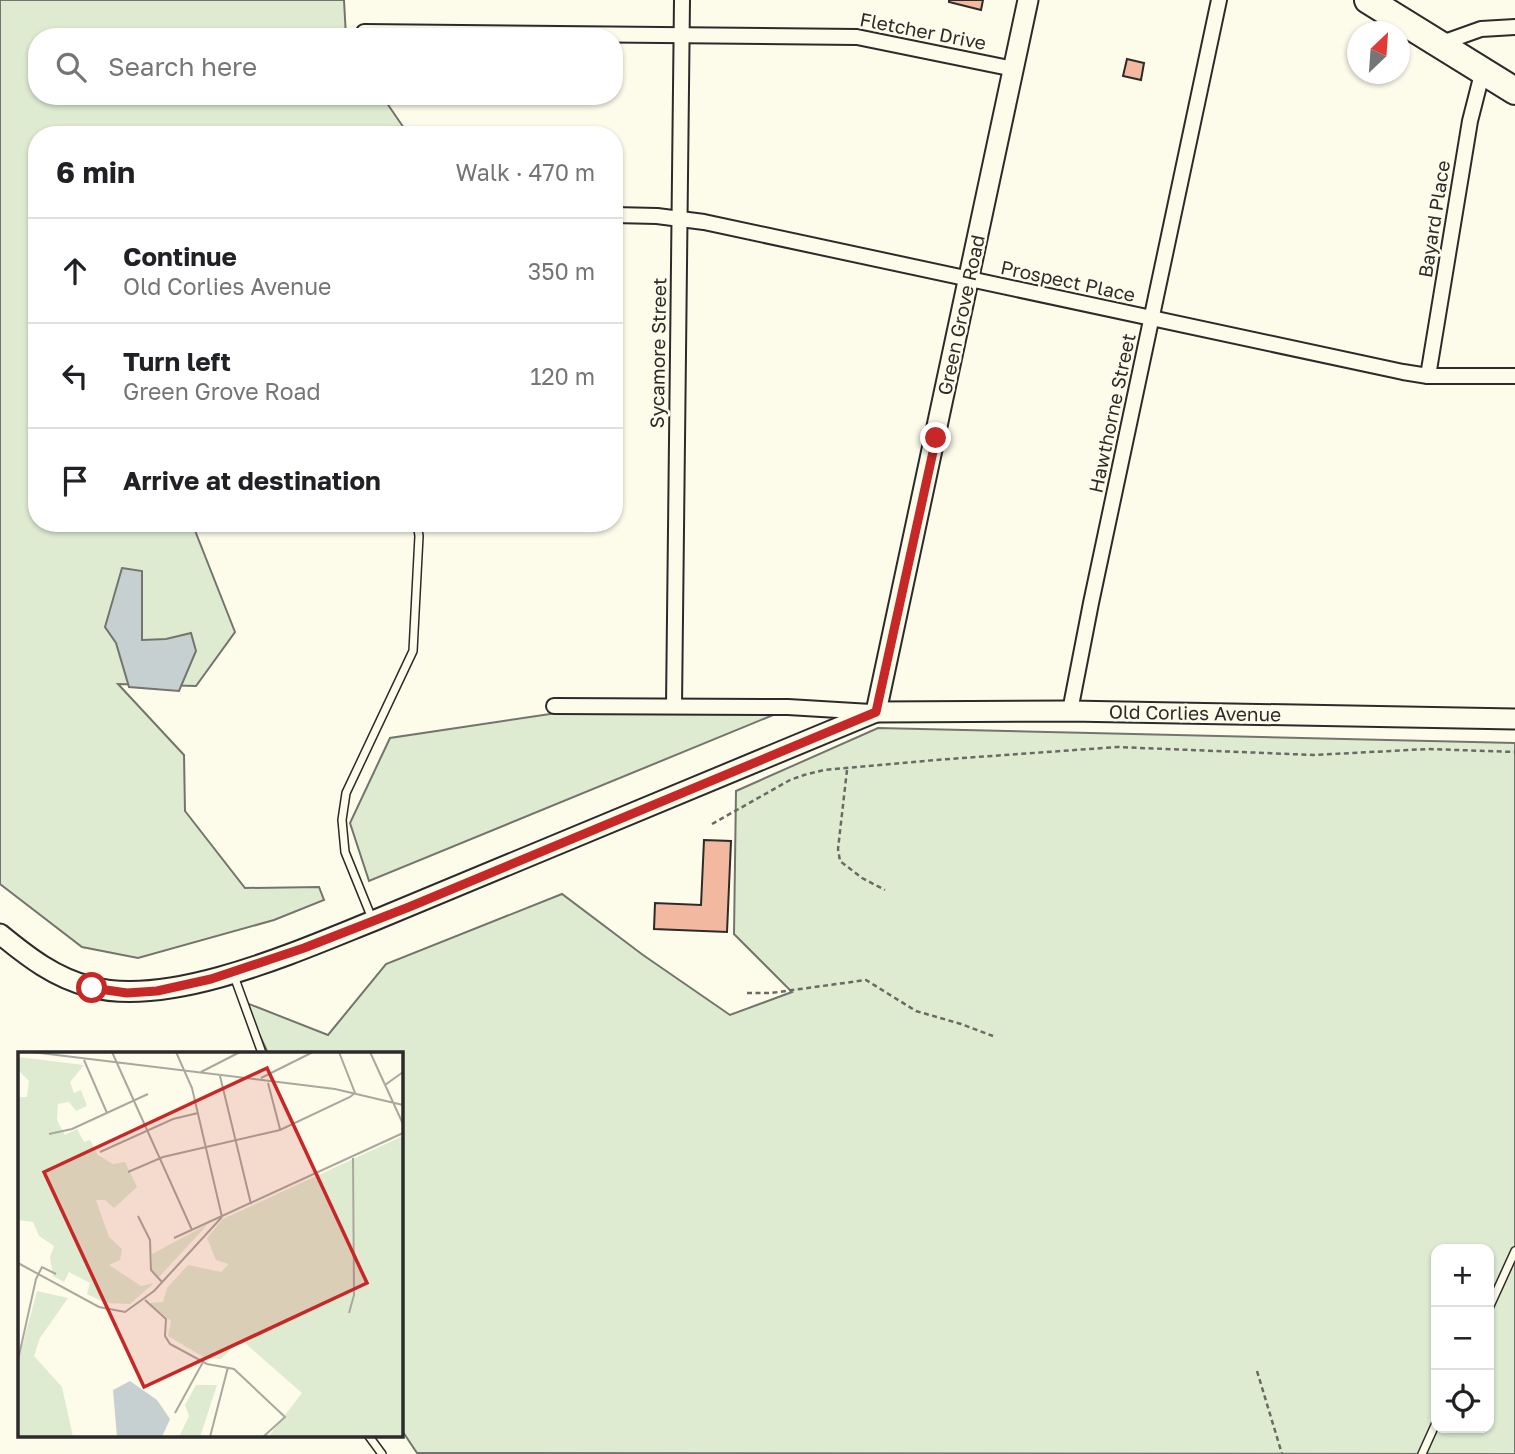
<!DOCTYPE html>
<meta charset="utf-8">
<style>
:root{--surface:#fff;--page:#f2f2f2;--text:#202124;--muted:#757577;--line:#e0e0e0}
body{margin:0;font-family:"Golos Text",sans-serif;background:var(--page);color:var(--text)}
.controls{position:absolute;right:21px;bottom:21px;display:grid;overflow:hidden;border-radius:14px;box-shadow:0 2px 5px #0004}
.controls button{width:63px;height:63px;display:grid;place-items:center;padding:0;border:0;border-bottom:2px solid var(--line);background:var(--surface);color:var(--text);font:35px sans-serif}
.compass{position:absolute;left:1347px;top:21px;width:63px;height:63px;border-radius:50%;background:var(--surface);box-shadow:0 2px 5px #0004;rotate:25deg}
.stop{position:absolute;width:21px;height:21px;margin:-16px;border:5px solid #c62828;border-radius:50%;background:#fff}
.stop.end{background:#c62828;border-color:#fff;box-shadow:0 2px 7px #0008}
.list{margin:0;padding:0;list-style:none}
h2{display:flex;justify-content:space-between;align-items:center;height:91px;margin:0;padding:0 28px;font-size:30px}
h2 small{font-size:23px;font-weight:400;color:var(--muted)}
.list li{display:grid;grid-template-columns:46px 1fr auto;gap:21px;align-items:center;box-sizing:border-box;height:105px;padding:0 28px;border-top:2px solid var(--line)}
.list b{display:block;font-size:26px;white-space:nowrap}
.list p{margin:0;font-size:23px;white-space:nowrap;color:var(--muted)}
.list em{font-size:23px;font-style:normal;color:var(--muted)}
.icon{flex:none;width:38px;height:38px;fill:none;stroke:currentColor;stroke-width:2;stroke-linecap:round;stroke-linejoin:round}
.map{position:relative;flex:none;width:1515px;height:1454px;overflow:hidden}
.search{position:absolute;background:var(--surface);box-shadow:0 2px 5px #0004;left:28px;top:28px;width:595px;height:77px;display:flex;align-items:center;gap:18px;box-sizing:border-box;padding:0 24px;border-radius:28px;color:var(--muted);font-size:26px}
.panel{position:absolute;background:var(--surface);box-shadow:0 2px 5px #0004;left:28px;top:126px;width:595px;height:406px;border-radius:28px}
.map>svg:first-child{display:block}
.green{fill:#deebd1;stroke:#74746e;stroke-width:2;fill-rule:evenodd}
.water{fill:#c7d0d0;stroke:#74746e;stroke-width:2}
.building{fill:#f2b8a0;stroke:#2b2b2b;stroke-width:2}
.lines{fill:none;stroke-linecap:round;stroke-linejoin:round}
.lane-casing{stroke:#2b2b2b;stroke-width:10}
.street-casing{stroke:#2b2b2b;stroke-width:18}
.secondary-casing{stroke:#2b2b2b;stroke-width:23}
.highway-casing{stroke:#2b2b2b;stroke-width:30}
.path{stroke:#6a6964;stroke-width:2.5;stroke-dasharray:5 3.5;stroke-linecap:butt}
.lane{stroke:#fdfbea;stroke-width:7}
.street{stroke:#fdfbea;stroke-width:14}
.secondary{stroke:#fdfbea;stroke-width:19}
.highway{stroke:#fdfbea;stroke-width:26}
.route{stroke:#c62828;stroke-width:9}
.labels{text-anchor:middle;stroke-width:5;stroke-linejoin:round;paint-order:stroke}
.street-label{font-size:19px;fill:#2b2b2b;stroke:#fdfbea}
.inset-road{fill:none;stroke:#a9a89e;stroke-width:2}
.view{fill:#c62828;fill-opacity:0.15;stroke:#c62828;stroke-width:3.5}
.inset-edge{fill:none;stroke:#2b2b2b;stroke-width:3.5}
</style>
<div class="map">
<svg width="1515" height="1454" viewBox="0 0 1515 1454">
<rect width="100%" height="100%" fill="#fdfbea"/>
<g class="green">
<path d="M 0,0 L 344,0 L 346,37 L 37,37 L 37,96 L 382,96 L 406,131 L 420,135 L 37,135 L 37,523 L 195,523 L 194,528 L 235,632 L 196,686 L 118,684 L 184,755 L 185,811 L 245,888 L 319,887 L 324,900 L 274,920 L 138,958 L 82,947 L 0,884 Z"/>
<path d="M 577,710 L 778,713 L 369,881 L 350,823 L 390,738 Z"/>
<path d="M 878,728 L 1515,743 L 1515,1454 L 417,1453 L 401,1429 L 401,1053 L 268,1053 L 244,1002 L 328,1035 L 386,964 L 562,894 L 643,955 L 730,1015 L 792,992 L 734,934 L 736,791 ZM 1436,1249 L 1489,1249 L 1489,1428 L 1436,1428 Z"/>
</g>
<path class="water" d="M 122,568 L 142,571 L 142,640 L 166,639 L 191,633 L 196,651 L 179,691 L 129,687 L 116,643 L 105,627 Z"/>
<g class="building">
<path d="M 949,0 L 983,0 L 981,10 L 949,2 Z"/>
<path d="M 1127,59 L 1144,63 L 1141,80 L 1123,76 Z"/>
<path d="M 704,840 L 731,841 L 727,932 L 654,929 L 655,903 L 701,905 Z"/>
</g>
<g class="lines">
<defs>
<g id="lane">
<path d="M 373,921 L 345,852 L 342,820 L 346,793 L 413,651 L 419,536 L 417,523"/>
<path d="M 234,976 L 262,1053"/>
<path d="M 1489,1308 L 1515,1251"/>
<path d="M 368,1435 L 382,1454"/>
<path d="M 1422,1454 L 1436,1423"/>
</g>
<g id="street">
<path d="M 364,32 L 857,37 L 1014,69"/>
<path d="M 1439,44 L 1481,29 L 1515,27"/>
<path d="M 614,215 L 657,216 L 704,222 L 1403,372 L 1428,376 L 1515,376"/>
<path d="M 1428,376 L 1470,121 L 1483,70"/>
<path d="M 554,706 L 788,707 L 871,712"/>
<path d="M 674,706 L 682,0"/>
<path d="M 1070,711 L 1091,603 L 1219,0"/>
</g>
<g id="secondary">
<path d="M 876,712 L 1028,0"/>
<path d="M 0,934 C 28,957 55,978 91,987 C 171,1008 298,951 373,921 L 876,712 L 1070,711 L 1515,719"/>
</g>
<path id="highway" d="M 1368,0 L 1515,91"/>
</defs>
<use href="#lane" class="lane-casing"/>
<use href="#street" class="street-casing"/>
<use href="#secondary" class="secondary-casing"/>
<use href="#highway" class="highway-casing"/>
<g class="path">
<path d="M 847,770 L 838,849 L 840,861 L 862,878 L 885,890"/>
<path d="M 712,824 L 790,780 L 804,775 L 824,770 L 935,760 L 1117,747 L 1314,755 L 1428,749 L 1515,752"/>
<path d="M 747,993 L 771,993 L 866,980 L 916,1011 L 961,1024 L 993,1036"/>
<path d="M 1257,1371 L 1282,1454"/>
</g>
<use href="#lane" class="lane"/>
<use href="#street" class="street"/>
<use href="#secondary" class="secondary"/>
<use href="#highway" class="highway"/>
</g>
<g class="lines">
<path class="route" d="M 92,988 L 127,993 L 157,991 L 211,979 L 304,948 L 409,907 L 876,712 L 936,438"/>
</g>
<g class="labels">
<g class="street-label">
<text transform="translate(923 31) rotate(11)" y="7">Fletcher Drive</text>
<text transform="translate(1434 219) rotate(-81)" y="7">Bayard Place</text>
<text transform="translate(1068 281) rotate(12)" y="7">Prospect Place</text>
<text transform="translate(961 315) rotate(-78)" y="7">Green Grove Road</text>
<text transform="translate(658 353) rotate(-89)" y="7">Sycamore Street</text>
<text transform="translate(1112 413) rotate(-78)" y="7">Hawthorne Street</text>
<text transform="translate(1195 713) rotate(1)" y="7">Old Corlies Avenue</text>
</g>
</g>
<g transform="translate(18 1052)">
<rect width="385" height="385" fill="#fdfbea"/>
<path d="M 0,5 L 66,13 L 52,30 L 56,41 L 63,38 L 69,54 L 58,59 L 51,50 L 40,52 L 39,68 L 47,83 L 59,77 L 66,90 L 72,88 L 80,103 L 95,112 L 107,110 L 119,135 L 96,156 L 87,148 L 78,148 L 91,185 L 104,197 L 102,208 L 91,213 L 123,234 L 136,231 L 112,252 L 87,251 L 69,242 L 72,231 L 51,220 L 46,230 L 35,224 L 32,205 L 36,194 L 21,184 L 15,170 L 0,168 L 0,45 L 9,45 L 11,29 L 0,18 ZM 385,84 L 385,385 L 250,385 L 284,341 L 227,291 L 217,293 L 203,307 L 187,306 L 150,284 L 153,269 L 131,251 L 145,250 L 149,236 L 170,213 L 203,220 L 211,212 L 198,208 L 189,186 L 205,167 ZM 190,172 L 141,225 L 134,218 L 134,202 ZM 19,239 L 50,246 L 22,286 L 16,304 L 44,335 L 55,385 L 0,385 L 0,310 ZM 178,333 L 199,333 L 182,385 L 161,385 L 171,364 L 167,353 Z" fill="#deebd1"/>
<path d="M 112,329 L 139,348 L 152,367 L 144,385 L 99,385 L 95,338 Z" fill="#c7d0d0"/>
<path class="inset-road" d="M 14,0 L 317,37 L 385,53M 94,0 L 174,178M 158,0 L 174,36 L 204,165M 352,0 L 385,72M 66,8 L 89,61M 183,20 L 222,0M 202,24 L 233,152M 243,26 L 295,0M 250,31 L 262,77M 367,33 L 385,20M 31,82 L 54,77 L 130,42M 82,100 L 155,67 L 180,61M 110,120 L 145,105 L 262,78 L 332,45 L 337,41 L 321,0M 120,164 L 132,188 L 133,218 L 144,230M 156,186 L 385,81M 0,211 L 81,255 L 107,260 L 136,239 L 204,165M 127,248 L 148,267 L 147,284 L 152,292 L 189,312 L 216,317 L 267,365 L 245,385M 331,261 L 336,243 L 335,106M 0,308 L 18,227 L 24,215 L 38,222M 157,361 L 185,310M 192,385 L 210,315"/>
<path class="view" d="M 249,16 L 349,231 L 126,335 L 26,120 Z"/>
<rect width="385" height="385" class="inset-edge"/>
</g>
</svg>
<div class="controls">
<button>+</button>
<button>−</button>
<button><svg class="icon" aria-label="locate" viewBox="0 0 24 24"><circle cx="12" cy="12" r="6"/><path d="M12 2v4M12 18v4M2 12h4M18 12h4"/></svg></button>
</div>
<svg class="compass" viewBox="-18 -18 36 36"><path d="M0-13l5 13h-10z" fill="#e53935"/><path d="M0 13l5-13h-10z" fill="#757577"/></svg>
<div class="stop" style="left:92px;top:988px"></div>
<div class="stop end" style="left:936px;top:438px"></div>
<div class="search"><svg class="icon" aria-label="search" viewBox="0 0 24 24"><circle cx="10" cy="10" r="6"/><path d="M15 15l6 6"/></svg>Search here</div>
<section class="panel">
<h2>6 min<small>Walk · 470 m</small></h2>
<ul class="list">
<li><svg class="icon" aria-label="ahead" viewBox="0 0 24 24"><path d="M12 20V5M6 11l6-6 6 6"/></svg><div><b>Continue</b><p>Old Corlies Avenue</p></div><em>350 m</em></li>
<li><svg class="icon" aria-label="left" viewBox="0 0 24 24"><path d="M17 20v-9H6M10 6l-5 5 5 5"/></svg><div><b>Turn left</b><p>Green Grove Road</p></div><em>120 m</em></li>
<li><svg class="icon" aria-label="arrive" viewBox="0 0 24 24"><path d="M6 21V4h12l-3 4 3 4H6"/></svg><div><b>Arrive at destination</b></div></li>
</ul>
</section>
</div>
